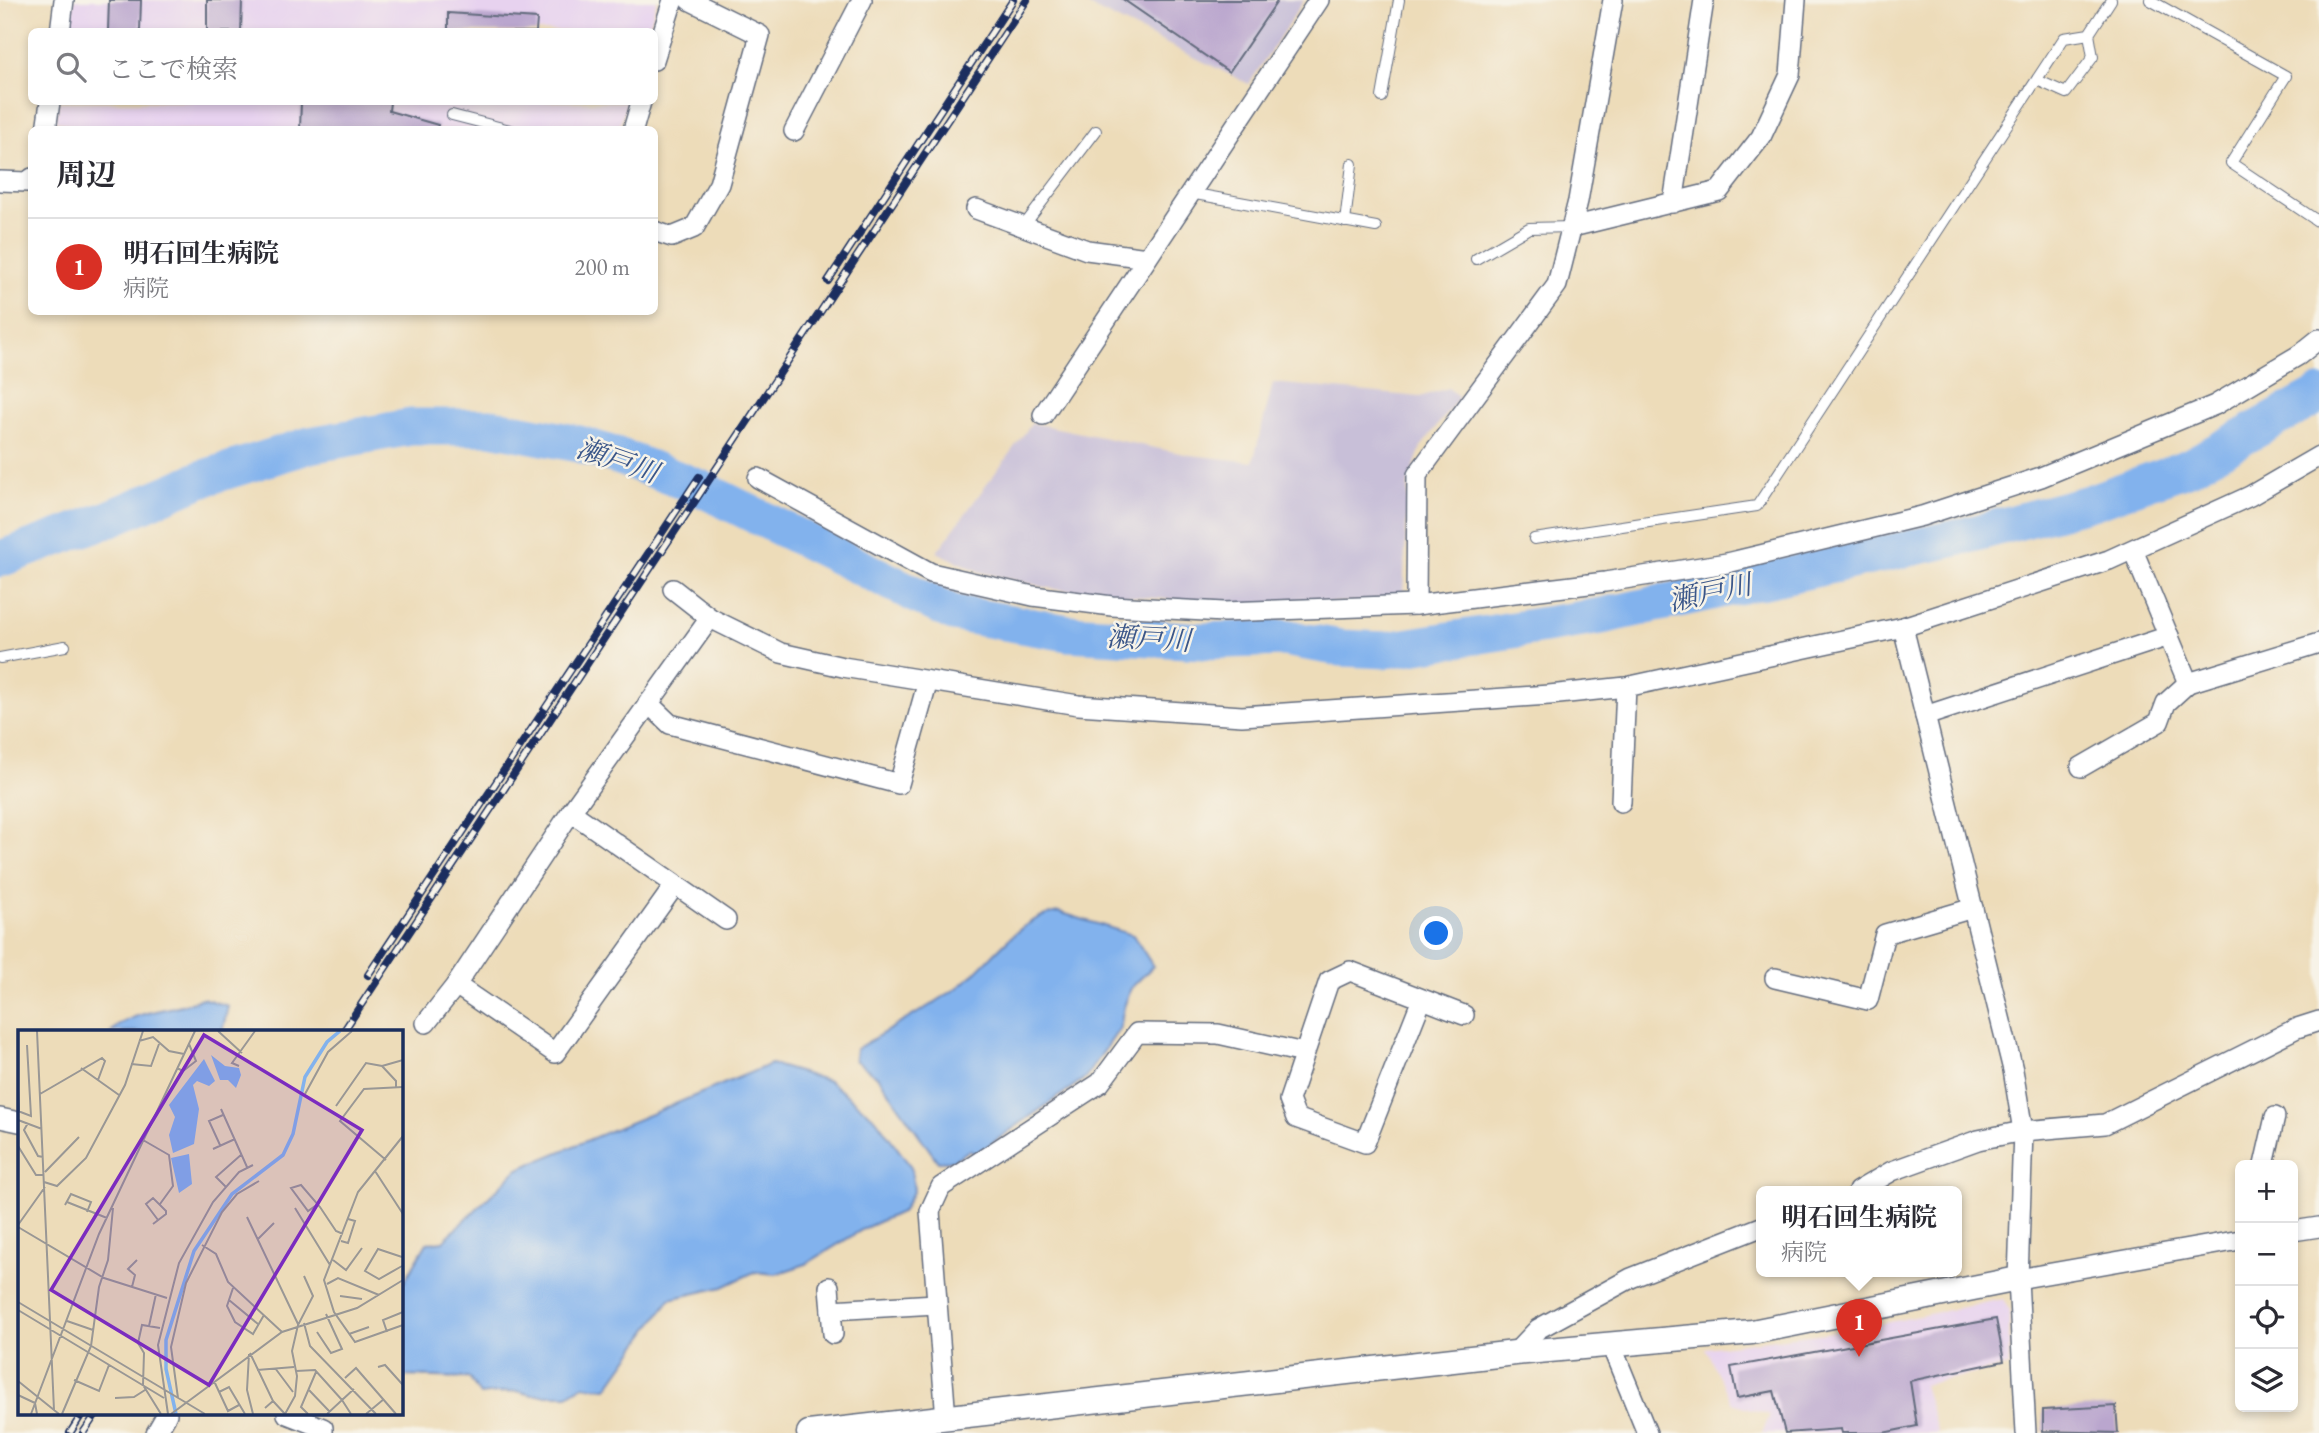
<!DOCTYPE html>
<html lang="ja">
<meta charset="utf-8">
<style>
:root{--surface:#fff;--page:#f7f7f7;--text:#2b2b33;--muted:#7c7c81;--line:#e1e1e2;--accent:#d93025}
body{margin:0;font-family:"EB Garamond","Noto Serif JP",serif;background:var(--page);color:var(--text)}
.controls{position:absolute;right:21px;bottom:21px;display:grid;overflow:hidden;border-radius:10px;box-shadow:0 4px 10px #0003}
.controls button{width:63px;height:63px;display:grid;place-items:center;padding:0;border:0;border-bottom:2px solid var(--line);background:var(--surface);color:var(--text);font:35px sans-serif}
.you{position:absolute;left:1437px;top:934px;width:24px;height:24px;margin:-18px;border:5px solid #fff;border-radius:50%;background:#1a73e8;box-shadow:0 0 0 10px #1a73e833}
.badge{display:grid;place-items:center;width:46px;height:46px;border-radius:50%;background:var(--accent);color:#fff;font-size:23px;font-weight:700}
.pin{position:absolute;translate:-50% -58px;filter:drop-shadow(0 2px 4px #0008)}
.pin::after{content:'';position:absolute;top:37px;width:24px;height:21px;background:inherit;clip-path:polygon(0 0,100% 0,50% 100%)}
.popup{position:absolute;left:1756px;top:1186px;width:206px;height:91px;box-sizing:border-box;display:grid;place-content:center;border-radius:10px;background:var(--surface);filter:drop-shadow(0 2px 5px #0005);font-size:23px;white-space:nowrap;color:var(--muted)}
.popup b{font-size:26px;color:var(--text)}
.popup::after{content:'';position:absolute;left:50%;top:100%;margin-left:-14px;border:14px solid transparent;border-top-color:var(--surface)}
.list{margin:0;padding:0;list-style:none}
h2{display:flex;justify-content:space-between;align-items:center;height:91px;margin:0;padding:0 28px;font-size:30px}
h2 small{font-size:23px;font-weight:400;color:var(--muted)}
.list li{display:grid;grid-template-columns:46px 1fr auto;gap:21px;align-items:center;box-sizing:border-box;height:98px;padding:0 28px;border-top:2px solid var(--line)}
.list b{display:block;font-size:26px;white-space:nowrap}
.list p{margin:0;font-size:23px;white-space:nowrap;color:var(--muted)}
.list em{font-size:23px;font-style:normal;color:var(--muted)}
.icon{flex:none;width:38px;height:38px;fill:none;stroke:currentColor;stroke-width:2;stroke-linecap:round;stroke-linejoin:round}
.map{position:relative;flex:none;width:2319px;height:1433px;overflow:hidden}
.search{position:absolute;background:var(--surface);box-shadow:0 4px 10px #0003;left:28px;top:28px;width:630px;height:77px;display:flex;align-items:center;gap:18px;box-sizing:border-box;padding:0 24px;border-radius:10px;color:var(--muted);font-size:26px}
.panel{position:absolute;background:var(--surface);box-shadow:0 4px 10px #0003;left:28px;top:126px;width:630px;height:189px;border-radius:10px}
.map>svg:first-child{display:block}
.built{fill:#e7d2ef}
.industrial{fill:#c8bfd8}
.water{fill:#82b2ed;stroke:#4e70a6;stroke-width:2}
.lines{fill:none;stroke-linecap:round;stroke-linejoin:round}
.river{stroke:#82b2ed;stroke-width:37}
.building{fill:#baa6ce}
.service-casing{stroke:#646c7e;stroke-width:12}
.minor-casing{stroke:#646c7e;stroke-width:22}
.tertiary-casing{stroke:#646c7e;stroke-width:27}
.service{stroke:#fff;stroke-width:10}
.minor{stroke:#fff;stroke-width:19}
.tertiary{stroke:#fff;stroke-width:24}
.rail-casing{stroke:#1b2f5e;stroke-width:8}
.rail{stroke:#f7f3e8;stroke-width:5;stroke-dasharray:16;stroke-linecap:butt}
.labels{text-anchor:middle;stroke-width:5;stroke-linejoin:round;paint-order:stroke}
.water-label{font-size:28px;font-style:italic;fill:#3a5689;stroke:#f7f3e8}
.inset-river{fill:none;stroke:#82b2ed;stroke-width:3.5}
.inset-road{fill:none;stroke:#999795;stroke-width:2}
.view{fill:#7b2cbf;fill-opacity:0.15;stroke:#7b2cbf;stroke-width:3.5}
.inset-edge{fill:none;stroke:#1b2f5e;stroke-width:3.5}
</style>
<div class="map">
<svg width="2319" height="1433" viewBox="0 0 2319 1433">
<rect width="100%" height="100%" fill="#f7f3e8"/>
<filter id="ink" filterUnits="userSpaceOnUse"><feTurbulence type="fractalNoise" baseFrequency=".0143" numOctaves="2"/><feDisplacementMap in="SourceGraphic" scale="14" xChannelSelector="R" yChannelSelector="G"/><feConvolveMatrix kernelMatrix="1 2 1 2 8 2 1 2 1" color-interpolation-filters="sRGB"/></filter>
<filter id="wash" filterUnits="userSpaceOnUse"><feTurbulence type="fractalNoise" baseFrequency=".00686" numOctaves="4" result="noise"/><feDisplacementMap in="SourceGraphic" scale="28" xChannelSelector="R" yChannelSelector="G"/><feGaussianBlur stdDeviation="1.57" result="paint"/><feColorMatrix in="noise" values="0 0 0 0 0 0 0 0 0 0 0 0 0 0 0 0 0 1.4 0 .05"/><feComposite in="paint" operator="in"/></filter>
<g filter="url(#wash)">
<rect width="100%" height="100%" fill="#eddcb9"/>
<g class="built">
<path d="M 74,0 L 657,0 L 648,31 L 69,32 Z"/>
<path d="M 59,102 L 627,102 L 618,130 L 87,130 L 56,121 Z"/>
<path d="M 2003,1299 L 2009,1310 L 2009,1366 L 1923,1385 L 1938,1433 L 1762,1433 L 1770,1415 L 1732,1403 L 1705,1348 L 1850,1330 Z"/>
</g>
<g class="industrial">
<path d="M 1077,0 L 1304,0 L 1249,84 Z"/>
<path d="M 1273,383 L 1420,397 L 1448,388 L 1459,397 L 1421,447 L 1408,484 L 1403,596 L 1358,602 L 1232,605 L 1053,589 L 980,572 L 937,552 L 1032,423 L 1190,455 L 1253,462 Z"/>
</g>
<g class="water">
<path d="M 1059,912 L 1133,935 L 1153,966 L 1131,988 L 1124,1007 L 1120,1028 L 1085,1078 L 975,1155 L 970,1150 L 953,1160 L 938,1162 L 879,1078 L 855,1060 L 856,1049 C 889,1029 925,1010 957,988 C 990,965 1017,916 1059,912 Z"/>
<path d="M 202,998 L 228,1006 L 222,1032 L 111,1032 C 133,1008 174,1012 202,998 Z"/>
<path d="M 771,1064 L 829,1081 L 876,1119 L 911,1167 L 914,1190 L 903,1211 L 865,1228 L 806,1264 L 776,1274 L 754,1272 L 723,1287 L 670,1299 L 607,1388 L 582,1386 L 568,1395 L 532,1395 L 517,1391 L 480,1395 L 469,1378 L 401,1376 L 401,1287 L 427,1243 L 443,1241 L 518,1169 Z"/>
</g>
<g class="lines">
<path class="river" d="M 0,559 L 111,518 L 201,479 L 310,445 L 411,427 L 491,427 L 579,444 L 623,458 L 700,488 L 953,613 L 1068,633 L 1203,641 L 1284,638 L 1341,648 L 1386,650 L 1602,616 L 1965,536 L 2092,502 L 2189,467 L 2319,395"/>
</g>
<g id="blocks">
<g class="building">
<path d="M 109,0 L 141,0 L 140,31 L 108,31 Z"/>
<path d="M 207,0 L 242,0 L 241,32 L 207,32 Z"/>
<path d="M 1124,0 L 1278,0 L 1229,72 Z"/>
<path d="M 448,13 L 537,19 L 536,32 L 448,32 Z"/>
<path d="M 301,102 L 390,102 L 389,111 L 438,125 L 437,130 L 300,130 Z"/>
<path d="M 1996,1319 L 2004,1361 L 1910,1381 L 1917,1426 L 1883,1433 L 1842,1433 L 1841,1429 L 1785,1433 L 1774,1391 L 1737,1398 L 1731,1367 Z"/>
<path d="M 2116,1406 L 2118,1433 L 2043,1431 L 2043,1410 Z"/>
</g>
</g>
</g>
<g filter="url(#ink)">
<use href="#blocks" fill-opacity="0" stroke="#646c7e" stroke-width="2"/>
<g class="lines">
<defs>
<g id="service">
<path d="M 2150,0 L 2286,76 L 2231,163 L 2319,222"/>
<path d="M 2037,80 L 2066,93 L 2093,57 L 2089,34"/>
<path d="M 1382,97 L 1399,0"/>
<path d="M 452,115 L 510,130"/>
<path d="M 1190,193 L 1376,227"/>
<path d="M 1345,222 L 1352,164"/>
<path d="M 1023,227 L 1096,131"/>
<path d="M 1476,259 L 1529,228 L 1572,227"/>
<path d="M 1534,539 L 1757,506 L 2064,38 L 2089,34 L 2111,0"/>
<path d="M 0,658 L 65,646"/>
</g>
<g id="minor">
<path d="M 60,32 L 64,0"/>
<path d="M 654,60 L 673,0"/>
<path d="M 46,130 L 50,102"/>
<path d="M 633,130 L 641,102"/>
<path d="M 794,131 L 862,0"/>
<path d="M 0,181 L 28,182 L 32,178"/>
<path d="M 1673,203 L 1704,0"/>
<path d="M 976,209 L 1087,250 L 1147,258"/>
<path d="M 1572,227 L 1719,191 L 1761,137 L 1790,75 L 1796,0"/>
<path d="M 654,231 L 672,237 L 694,228 L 719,184 L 760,35 L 689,0"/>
<path d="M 1043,415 L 1319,0"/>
<path d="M 758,478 L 931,573 L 1033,596 L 1112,606 L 1224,612 L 1416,605 L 1605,582 L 1727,563 L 1922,516 L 2041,477 L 2215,405 L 2299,355 L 2319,339"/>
<path d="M 2133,550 L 2188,683 L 2319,643"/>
<path d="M 673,589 L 710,618 L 781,653 L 843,667 L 1078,705 L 1242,716 L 1549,695 L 1626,687 L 1903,627 L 2109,560 L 2250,496 L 2319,456"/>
<path d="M 1416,605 L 1417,475 L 1557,285 L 1578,201 L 1613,0"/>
<path d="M 1903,627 L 2013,1070 L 2023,1131 L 2018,1279 L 2026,1433"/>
<path d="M 648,703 L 670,724 L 899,784 L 928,681"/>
<path d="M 1925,716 L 2169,636"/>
<path d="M 2081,767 L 2159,722 L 2166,703 L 2188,683"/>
<path d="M 1621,802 L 1626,687"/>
<path d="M 571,812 L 726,920"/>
<path d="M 1775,978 L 1868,1000 L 1885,934 L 1973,908"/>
<path d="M 456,985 L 555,1053 L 675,885"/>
<path d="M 1422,999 L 1365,1143 L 1296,1118 L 1289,1100 L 1329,981 L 1350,971 L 1464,1015"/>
<path d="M 426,1023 L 456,985 L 571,812 L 710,618"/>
<path d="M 0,1118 L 19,1122"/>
<path d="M 2264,1165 L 2275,1117"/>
<path d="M 1858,1191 L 1892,1171 L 1978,1140 L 2023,1131 L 2105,1124 L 2297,1028 L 2319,1021"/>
<path d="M 2293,1231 L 2319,1227"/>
<path d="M 2018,1279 L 2240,1240"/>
<path d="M 829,1287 L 833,1334"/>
<path d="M 831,1310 L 936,1304"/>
<path d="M 1611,1345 L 1647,1433"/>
<path d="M 1515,1353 L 1538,1329 L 1631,1278 L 1761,1227"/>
<path d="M 287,1414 L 323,1428 L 323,1433"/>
<path d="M 946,1419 L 930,1211 L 941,1187 L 1100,1083 L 1137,1033 L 1218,1034 L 1304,1053"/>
<path d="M 156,1433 L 167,1414"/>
</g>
<path id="tertiary" d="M 809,1433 L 1515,1353 L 1752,1332 L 2018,1279"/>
</defs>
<use href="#service" class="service-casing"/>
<use href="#minor" class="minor-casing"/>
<use href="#tertiary" class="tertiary-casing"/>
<use href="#service" class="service"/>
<use href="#minor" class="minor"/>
<use href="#tertiary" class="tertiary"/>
<defs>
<g id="rail">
<path d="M 828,281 L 1013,0"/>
<path d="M 368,975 L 699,477"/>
<path d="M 343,1032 L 1027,0"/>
<path d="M 70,1433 L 82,1414"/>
<path d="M 83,1433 L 96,1414"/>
</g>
</defs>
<use href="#rail" class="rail-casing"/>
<use href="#rail" class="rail"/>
</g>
</g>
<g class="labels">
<g class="water-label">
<text transform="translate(618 460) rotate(19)" y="10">瀬戸川</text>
<text transform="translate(1710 592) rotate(-12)" y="10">瀬戸川</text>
<text transform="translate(1149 638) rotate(3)" y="10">瀬戸川</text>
</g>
</g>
<g transform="translate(18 1030)">
<rect width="385" height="385" fill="#eddcb9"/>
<path d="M 193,25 L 207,36 L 221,38 L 223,45 L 218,58 L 210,50 L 202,50 ZM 186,29 L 197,51 L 191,56 L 179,51 L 175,55 L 181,79 L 176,114 L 155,123 L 151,105 L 157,87 L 151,75 ZM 171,124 L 174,154 L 161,163 L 153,128 Z" fill="#82b2ed"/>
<path class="inset-river" d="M 158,384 L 148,339 L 148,310 L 176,221 L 214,164 L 265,125 L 275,104 L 287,47 L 309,12 L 322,1"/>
<path class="inset-road" d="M 19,1 L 36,380M 200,1 L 224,23M 121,11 L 135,7 L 151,21 L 166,24M 113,34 L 133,36 L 141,14M 221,36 L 214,33 L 237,1M 364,36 L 385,30M 63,38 L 101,65M 159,38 L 165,41 L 178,31 L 171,14M 0,59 L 1,81M 22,64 L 84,28 L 87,31 L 80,50M 287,64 L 310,22 L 334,1M 318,76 L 348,33 L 364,36 L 378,51 L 378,58M 203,79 L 229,137M 0,81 L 13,86 L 9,15M 0,90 L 24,99M 10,93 L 6,100 L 20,126 L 25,127M 385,106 L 340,162 L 306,250 L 316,282 L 337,312 L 385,295M 125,110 L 151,125 L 155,156 L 142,174M 202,115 L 191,91 L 205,85M 0,116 L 18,145 L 26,145M 195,119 L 217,109M 368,130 L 322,91 L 346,59 L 385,57M 357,141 L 385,184M 27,142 L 61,107M 26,152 L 39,156 L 68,128 L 107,55 L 125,1M 208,157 L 198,147 L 224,124M 49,172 L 89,188M 300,174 L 290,181 L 273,158 L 283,155 L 302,177 L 318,201 L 325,204M 47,175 L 53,164 L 73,172 L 69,182M 277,178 L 312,235M 229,187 L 280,294M 135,194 L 148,184 L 148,181 L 135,168 L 128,174 L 140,190M 0,195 L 27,157M 0,197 L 86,248 L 149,268M 240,209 L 256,193M 323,211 L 330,213 L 337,191 L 330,189M 184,215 L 198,224 L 210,252 L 264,302M 384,227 L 360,219 L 347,241 L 361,249 L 384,236M 315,230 L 328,240 L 344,218M 309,254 L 320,248 L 361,265M 114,257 L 117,245 L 110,239 L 119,230M 215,258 L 209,276 L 217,292 L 235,304 L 246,285M 322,266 L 344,269M 211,270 L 240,294M 0,272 L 187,384M 0,280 L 146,368M 49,291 L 75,300M 286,293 L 292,316 L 358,384M 131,296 L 138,264M 142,298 L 124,295 L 120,313 L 126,323 L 125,355 L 143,384M 299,302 L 313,323 L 324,319 L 308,284M 369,302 L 365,290 L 385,282M 331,304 L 351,297M 232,323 L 255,371 L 247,378M 231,324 L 229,360 L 235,384M 360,337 L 367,335 L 385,355M 257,338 L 275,362M 239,340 L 276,337M 278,341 L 297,340 L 324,370 L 336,359M 327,348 L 338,338 L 378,384M 56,350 L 81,361 L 91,335M 0,351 L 41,384M 196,351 L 210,381 L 221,375M 290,359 L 312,382M 201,362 L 211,357 L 227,384M 0,365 L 17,373 L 19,384M 97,368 L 116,367 L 127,360M 160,368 L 153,317 L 168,253 L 204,182 L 219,164 L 241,151M 255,371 L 267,384 L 277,366 L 279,346 L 274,321 L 280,295 L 295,266 L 286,246M 13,384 L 81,204 L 177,1M 44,384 L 73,316 L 81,257 L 90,230 L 95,178M 150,384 L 140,315 L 161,233 L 195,172 L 221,142 L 235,135M 153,384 L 264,302 L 339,278 L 385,250M 290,384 L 283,377 L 298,342M 309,384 L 324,370 L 333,384M 348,384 L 366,369"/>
<path class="view" d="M 186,5 L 344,100 L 191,355 L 33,260 Z"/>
<rect width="385" height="385" class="inset-edge"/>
</g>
</svg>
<div class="controls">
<button>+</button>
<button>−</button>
<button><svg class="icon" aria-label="locate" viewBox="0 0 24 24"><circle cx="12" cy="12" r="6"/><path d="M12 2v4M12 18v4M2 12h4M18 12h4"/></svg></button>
<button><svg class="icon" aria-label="layers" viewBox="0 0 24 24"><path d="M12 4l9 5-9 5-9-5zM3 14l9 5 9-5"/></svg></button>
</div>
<div class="you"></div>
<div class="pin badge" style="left:1859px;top:1357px">1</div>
<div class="popup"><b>明石回生病院</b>病院</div>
<div class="search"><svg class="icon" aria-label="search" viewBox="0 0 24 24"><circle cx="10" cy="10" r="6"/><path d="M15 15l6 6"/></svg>ここで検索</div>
<section class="panel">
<h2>周辺<small></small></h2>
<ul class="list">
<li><span class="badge">1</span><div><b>明石回生病院</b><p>病院</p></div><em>200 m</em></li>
</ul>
</section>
</div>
